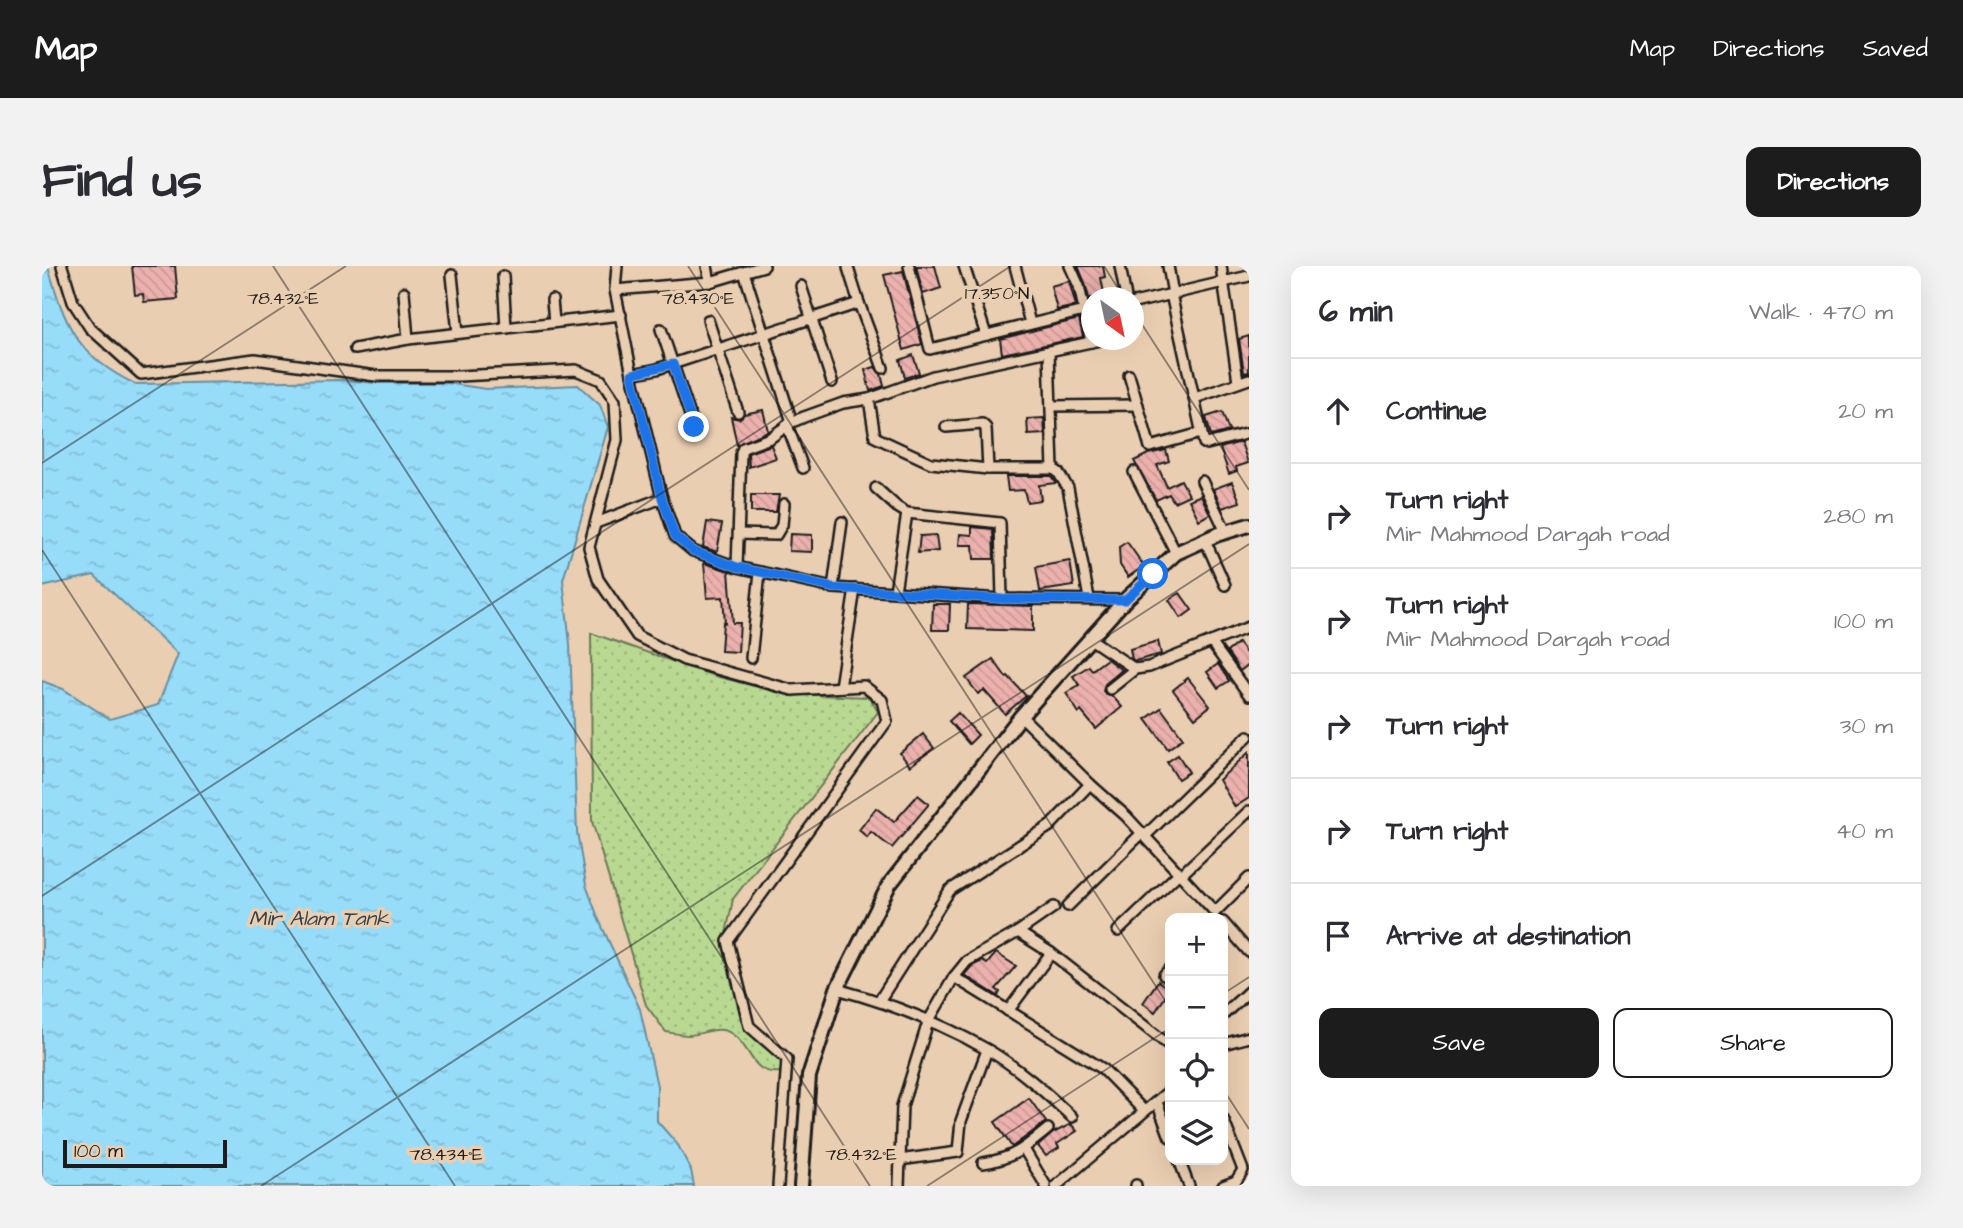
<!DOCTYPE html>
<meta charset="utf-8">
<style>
:root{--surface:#fff;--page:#f2f2f3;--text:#2b2b33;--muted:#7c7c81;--line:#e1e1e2;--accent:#1c1c1c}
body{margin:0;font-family:"Architects Daughter",sans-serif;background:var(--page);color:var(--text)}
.controls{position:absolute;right:21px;bottom:21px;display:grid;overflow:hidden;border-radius:14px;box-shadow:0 7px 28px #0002}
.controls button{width:63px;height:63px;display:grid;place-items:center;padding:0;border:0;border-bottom:2px solid var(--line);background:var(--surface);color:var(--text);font:35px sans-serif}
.compass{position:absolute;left:1039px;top:21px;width:63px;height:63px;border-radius:50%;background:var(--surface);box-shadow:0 7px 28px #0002;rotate:147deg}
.scale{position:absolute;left:21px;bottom:18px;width:164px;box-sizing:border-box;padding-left:7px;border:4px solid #1c1c1c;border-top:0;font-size:19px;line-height:24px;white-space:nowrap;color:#1c1c1c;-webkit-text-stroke:5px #eaceb1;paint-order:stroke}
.stop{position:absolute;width:21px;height:21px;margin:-16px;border:5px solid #1a73e8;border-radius:50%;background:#fff}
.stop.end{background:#1a73e8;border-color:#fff;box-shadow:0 2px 7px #0008}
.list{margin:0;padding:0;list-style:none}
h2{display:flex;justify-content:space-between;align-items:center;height:91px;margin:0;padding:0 28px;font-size:30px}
h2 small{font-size:23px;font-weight:400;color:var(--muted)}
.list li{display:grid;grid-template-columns:46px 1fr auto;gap:21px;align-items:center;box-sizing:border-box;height:105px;padding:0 28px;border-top:2px solid var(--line)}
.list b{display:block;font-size:26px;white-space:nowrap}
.list p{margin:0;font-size:23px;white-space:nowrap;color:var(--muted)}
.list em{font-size:23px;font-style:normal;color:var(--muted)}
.actions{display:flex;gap:14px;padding:21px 28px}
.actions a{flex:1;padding:16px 0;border:2px solid var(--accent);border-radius:14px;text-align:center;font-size:24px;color:var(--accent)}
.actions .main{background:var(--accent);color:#fff}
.icon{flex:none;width:38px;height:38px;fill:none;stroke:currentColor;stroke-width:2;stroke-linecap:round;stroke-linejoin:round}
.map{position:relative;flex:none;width:1207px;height:920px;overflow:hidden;border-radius:14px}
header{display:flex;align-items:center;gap:42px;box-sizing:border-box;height:98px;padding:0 35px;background:var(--accent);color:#fff}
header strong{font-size:33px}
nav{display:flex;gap:38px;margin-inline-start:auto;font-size:24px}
.intro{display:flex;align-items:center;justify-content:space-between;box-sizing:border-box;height:168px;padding:0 42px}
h1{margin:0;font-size:49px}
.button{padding:18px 32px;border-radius:14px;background:var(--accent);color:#fff;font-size:24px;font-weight:700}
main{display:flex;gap:42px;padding:0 42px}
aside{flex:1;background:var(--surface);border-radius:14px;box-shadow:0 7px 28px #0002}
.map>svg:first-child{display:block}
.grass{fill:url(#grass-dots);stroke:#6a7a57;stroke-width:2}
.water{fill:url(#water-ripples);stroke:#668fa1;stroke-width:2}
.building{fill:url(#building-back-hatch);stroke:#1c1c1c;stroke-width:2}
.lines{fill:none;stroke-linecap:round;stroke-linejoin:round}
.minor-casing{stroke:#1c1c1c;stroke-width:14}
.secondary-casing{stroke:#1c1c1c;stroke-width:18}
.minor{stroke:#eaceb1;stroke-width:9}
.secondary{stroke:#eaceb1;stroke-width:12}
.route{stroke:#1a73e8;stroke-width:9}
.ticks{fill:none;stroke:#1c1c1c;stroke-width:2;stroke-opacity:0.45}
.labels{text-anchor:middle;stroke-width:7;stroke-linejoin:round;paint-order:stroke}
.water-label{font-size:21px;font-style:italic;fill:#354248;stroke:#eaceb1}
.ticks-label{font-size:18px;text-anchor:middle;fill:#1c1c1c;stroke:#eaceb1;stroke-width:7;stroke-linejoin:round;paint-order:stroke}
</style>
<header>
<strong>Map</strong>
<nav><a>Map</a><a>Directions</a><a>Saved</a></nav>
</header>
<div class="intro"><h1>Find us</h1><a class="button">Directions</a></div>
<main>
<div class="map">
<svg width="1207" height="920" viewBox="0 0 1207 920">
<defs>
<pattern id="grass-dots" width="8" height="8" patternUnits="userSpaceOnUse" patternTransform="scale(1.75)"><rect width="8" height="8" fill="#b9d992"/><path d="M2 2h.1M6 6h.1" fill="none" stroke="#9eba7d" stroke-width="1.8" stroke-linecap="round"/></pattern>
<pattern id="water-ripples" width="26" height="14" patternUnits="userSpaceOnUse" patternTransform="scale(1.75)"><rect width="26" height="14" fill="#97dcf9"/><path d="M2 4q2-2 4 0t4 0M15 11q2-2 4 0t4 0" fill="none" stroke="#82bcd5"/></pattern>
<pattern id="building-back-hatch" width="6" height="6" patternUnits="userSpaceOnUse" patternTransform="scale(1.75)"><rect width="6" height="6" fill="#ecb1ad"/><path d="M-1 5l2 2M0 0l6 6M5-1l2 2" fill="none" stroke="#ca9894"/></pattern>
</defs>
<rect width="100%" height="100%" fill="#eaceb1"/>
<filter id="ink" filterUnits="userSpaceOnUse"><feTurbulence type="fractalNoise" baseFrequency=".0143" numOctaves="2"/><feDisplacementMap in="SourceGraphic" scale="14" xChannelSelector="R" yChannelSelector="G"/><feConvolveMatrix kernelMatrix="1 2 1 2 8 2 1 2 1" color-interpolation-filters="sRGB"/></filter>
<g filter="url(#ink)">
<path class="grass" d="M 549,367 L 673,410 L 744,428 L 828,431 L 836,446 L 691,633 L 682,678 L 704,762 L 743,793 L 738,806 C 708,809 711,782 690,768 C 676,758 661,769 646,769 C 639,769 631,767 624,766 L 604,739 L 550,555 Z"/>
<path class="water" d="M 0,0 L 6,0 C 23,60 35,90 93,118 L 300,114 L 335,117 L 405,117 L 444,123 L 536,119 L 558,139 L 566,161 L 521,314 L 528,378 L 535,566 L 544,619 L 557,654 L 598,743 L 615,820 L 615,855 L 636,879 L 649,904 L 652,920 L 0,920 L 0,415 L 21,423 L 68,453 L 116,439 L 136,388 L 52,309 L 0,321 Z"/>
<g class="building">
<path d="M 90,0 L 133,0 L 136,33 L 102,36 L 101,28 L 93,29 Z"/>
<path d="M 874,0 L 893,0 L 899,22 L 881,28 Z"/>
<path d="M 1036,0 L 1061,0 L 1063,11 L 1059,12 L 1063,32 L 1049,32 L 1048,36 L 1043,17 Z"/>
<path d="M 861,5 L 880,78 L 862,84 L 842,9 Z"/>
<path d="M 1027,15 L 1034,40 L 1015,44 L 1009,20 Z"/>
<path d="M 1037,53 L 1041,71 L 960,88 L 958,73 Z"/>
<path d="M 1207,70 L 1207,106 L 1202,107 L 1197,73 Z"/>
<path d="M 871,89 L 877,107 L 863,112 L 858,94 Z"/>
<path d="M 833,101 L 839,108 L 842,120 L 828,125 L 823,104 Z"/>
<path d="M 721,144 L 726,165 L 695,179 L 689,151 L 697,153 L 702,148 Z"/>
<path d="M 1180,146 L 1187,165 L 1169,170 L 1164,151 Z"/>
<path d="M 1002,152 L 1003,168 L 986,169 L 985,153 Z"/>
<path d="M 1199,176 L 1206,197 L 1194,201 L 1195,205 L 1187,208 L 1178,182 Z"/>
<path d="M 729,179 L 734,192 L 707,201 L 706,187 Z"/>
<path d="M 1124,184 L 1127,195 L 1115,199 L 1125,221 L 1139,214 L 1147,229 L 1132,236 L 1127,228 L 1114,234 L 1092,195 L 1106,188 Z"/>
<path d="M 964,210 L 1009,210 L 1014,217 L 997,219 L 999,234 L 985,236 L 982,224 L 966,225 Z"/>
<path d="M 1190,216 L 1198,236 L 1180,242 L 1171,223 Z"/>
<path d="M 709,229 L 737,229 L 734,246 L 709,246 Z"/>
<path d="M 1159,229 L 1168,248 L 1157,254 L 1147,234 Z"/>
<path d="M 665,256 L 680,258 L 675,286 L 661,281 Z"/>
<path d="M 930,261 L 951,263 L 952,293 L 932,293 L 931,279 L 917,279 L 918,268 L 930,269 Z"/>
<path d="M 748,268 L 770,269 L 770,286 L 747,285 Z"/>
<path d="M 894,269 L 896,285 L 876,287 L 878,270 Z"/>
<path d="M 1085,276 L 1102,300 L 1086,311 L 1078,299 L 1077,281 Z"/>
<path d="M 1028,295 L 1032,320 L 998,325 L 994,301 Z"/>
<path d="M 662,297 L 687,305 L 691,357 L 698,357 L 696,386 L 679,385 L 681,356 L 683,357 L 681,331 L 665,332 Z"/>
<path d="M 1138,327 L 1150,344 L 1139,352 L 1127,334 Z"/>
<path d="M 891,338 L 908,338 L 907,364 L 890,364 Z"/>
<path d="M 926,338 L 991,340 L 991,365 L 925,363 Z"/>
<path d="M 1116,375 L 1119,388 L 1093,395 L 1090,393 L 1088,383 Z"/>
<path d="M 1196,377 L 1207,391 L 1207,398 L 1198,405 L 1185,386 Z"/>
<path d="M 951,393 L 964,411 L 966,410 L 984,430 L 963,448 L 942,424 L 936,428 L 924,412 Z"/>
<path d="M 1065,393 L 1080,404 L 1063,418 L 1061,425 L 1065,429 L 1070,430 L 1080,441 L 1054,463 L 1039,445 L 1037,447 L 1024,427 L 1037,419 L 1031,410 L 1047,400 L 1050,404 Z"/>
<path d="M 1176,398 L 1187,415 L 1176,422 L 1165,406 Z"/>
<path d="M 1146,412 L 1168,440 L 1153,452 L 1131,424 Z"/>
<path d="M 1119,442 L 1141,472 L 1126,483 L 1104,453 Z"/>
<path d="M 916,447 L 936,469 L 927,478 L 907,455 Z"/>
<path d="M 881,468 L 892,482 L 868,500 L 858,487 Z"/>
<path d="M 1207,486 L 1207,532 L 1193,541 L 1177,514 Z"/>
<path d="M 1136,489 L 1147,506 L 1136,513 L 1125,496 Z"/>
<path d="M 876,529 L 887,538 L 850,582 L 829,566 L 825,571 L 817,564 L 834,542 L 852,556 Z"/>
<path d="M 954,687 L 974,700 L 954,723 L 958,726 L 956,730 L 922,709 L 930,700 L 940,695 L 945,698 Z"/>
<path d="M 1116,715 L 1128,724 L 1113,746 L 1101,737 Z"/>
<path d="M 987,832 L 1004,856 L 970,881 L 953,856 Z"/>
<path d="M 1029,858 L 1035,865 L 1015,878 L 1017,882 L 1004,890 L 996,880 L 1011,867 Z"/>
</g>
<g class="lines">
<defs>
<g id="minor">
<path d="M 20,0 L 31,36 L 48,62 L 99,108 L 213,93 L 334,110 L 417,110 L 534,104 L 559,114 L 573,135 L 575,174 L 547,281 L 556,313 L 595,370 L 642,394 L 750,424 L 822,420 L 840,434 L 845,455 L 686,675 L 707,760 L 745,793 L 736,920"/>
<path d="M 575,0 L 573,24 L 590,108 L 620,232 L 633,270 L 651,285 L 695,301 L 791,322 L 960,333 L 1083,334"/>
<path d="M 665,0 L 668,16"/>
<path d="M 867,0 L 888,83 L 1050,43"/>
<path d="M 922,0 L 944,69"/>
<path d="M 973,0 L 988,57"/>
<path d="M 1028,0 L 1037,20 L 1049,76"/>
<path d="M 1078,0 L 1084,32"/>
<path d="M 1126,0 L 1131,28"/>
<path d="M 1179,0 L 1196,115"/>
<path d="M 806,2 L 817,37"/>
<path d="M 702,6 L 750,156"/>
<path d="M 410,9 L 416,67"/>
<path d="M 461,10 L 464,62"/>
<path d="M 759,20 L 790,116"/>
<path d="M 573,24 L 668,16 L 722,0"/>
<path d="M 362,26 L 366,73"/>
<path d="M 1129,28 L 1162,177 L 1165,178 L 1207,167"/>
<path d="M 510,34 L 512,56"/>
<path d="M 1092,37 L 1207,10"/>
<path d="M 666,54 L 696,146"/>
<path d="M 619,63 L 652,161"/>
<path d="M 313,83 L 366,73 L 579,49"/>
<path d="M 1007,86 L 1011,203 L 1016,206 L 1026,222 L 1047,332"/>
<path d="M 590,108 L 615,103 L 817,37 L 841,102"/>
<path d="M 1087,109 L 1108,181 L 1159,167"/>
<path d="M 1153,132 L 1207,113"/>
<path d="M 827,133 L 833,171 L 889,197 L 946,203 L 1011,203"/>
<path d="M 1009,140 L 1096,139"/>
<path d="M 745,159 L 761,202"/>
<path d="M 904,161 L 940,158 L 944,162 L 946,203"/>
<path d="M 1092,206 L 1134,287"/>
<path d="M 1160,215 L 1184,266"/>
<path d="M 834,222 L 855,241 L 865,247 L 958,257 L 960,333"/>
<path d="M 554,257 L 620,232"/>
<path d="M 697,268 L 734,269 L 740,259 L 742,238"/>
<path d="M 1163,274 L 1183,319"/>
<path d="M 695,301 L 699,187 L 701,182 L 728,172 L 750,156 L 762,151 L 801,137 L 827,133 L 891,110 L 1058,74"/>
<path d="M 791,322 L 800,256"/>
<path d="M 853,325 L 865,247"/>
<path d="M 1047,372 L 1093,403 L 1107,401 L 1207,361"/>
<path d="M 1169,376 L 1207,429"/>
<path d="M 709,392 L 718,306"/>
<path d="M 798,421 L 813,323"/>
<path d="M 1068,423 L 1093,403"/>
<path d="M 979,450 L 1048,518 L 1084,550 L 1173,646 L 1207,612"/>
<path d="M 1103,570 L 1206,470"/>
<path d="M 1139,609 L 1207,545"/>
<path d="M 1026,640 L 1100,567"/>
<path d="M 1181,656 L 1207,686"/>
<path d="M 1076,665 L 1137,607"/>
<path d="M 976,666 L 1009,687 L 1128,780"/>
<path d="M 1122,709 L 1128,703"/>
<path d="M 912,711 L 1061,803 L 1102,845"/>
<path d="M 795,723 C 847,737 899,757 946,784 C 977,802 1004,827 1030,851"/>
<path d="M 837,735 L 908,624 L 1008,560 L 1048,518"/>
<path d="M 966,745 L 1009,687"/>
<path d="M 1181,749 L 1207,725"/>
<path d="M 1181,778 L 1207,771"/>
<path d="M 1115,836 L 1128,871"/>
<path d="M 1181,853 L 1201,904 L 1194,915 L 1181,920"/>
<path d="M 982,883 L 1004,920"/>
<path d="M 857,894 L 916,886 L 919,855 L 945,784"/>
<path d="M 1137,894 L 1147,920"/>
<path d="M 941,897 C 970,893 983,882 1006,863"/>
<path d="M 1094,919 L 1094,920"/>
<path d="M 857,920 L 860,840 L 886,756 L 912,711 L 925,695 L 976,666 L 1012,641"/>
<path d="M 1014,920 L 1128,824"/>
</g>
<path id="secondary" d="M 759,920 L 767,810 L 795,723 L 847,619 L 979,450 L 1083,334 L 1134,287 L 1174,269 L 1207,259"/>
</defs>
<use href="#minor" class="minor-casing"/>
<use href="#secondary" class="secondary-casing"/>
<use href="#minor" class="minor"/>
<use href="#secondary" class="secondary"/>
</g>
</g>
<g class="lines" filter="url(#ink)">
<path class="route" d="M 652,161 L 631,98 L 590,108 L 620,232 L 633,270 L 651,285 L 695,301 L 791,322 L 960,333 L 1083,334 L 1111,308"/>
</g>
<path class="ticks" d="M 231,0 L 828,920M 646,0 L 1128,742M 1062,0 L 1082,32M 1092,46 L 1207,224M 0,197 L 304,0M 0,284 L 413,920M 0,630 L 969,0M 1181,728 L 1207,711M 1181,823 L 1207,863M 219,920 L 1207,278M 885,920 L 1128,762"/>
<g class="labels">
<g class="water-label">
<text x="277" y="659">Mir Alam Tank</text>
</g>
</g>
<g class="ticks-label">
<text x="955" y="33">17.350°N</text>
<text x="241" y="38">78.432°E</text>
<text x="656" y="38">78.430°E</text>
<text x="404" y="894">78.434°E</text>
<text x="819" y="894">78.432°E</text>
</g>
</svg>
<div class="controls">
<button>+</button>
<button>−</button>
<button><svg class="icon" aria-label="locate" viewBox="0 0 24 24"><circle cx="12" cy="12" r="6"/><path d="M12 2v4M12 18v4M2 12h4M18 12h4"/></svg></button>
<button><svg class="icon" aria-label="layers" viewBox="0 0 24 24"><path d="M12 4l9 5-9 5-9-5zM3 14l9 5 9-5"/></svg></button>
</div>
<svg class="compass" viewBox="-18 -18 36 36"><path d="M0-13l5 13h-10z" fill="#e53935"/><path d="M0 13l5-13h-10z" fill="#7c7c81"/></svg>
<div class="scale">100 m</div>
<div class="stop" style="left:1111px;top:308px"></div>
<div class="stop end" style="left:652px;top:161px"></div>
</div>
<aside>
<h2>6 min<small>Walk · 470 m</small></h2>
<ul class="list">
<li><svg class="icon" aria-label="ahead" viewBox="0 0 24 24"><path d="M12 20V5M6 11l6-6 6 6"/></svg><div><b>Continue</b></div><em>20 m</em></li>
<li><svg class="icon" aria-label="right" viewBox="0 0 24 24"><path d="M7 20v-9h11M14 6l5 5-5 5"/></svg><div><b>Turn right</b><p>Mir Mahmood Dargah road</p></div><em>280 m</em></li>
<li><svg class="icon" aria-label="right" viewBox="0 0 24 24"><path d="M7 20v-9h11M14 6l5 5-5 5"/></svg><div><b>Turn right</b><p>Mir Mahmood Dargah road</p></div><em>100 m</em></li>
<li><svg class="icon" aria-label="right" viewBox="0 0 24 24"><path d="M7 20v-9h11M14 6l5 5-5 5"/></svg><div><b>Turn right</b></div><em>30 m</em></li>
<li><svg class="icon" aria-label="right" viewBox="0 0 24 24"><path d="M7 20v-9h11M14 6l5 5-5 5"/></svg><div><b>Turn right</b></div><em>40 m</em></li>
<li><svg class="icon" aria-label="arrive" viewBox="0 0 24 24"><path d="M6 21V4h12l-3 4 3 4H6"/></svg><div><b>Arrive at destination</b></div></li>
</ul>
<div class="actions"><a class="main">Save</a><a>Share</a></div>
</aside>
</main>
